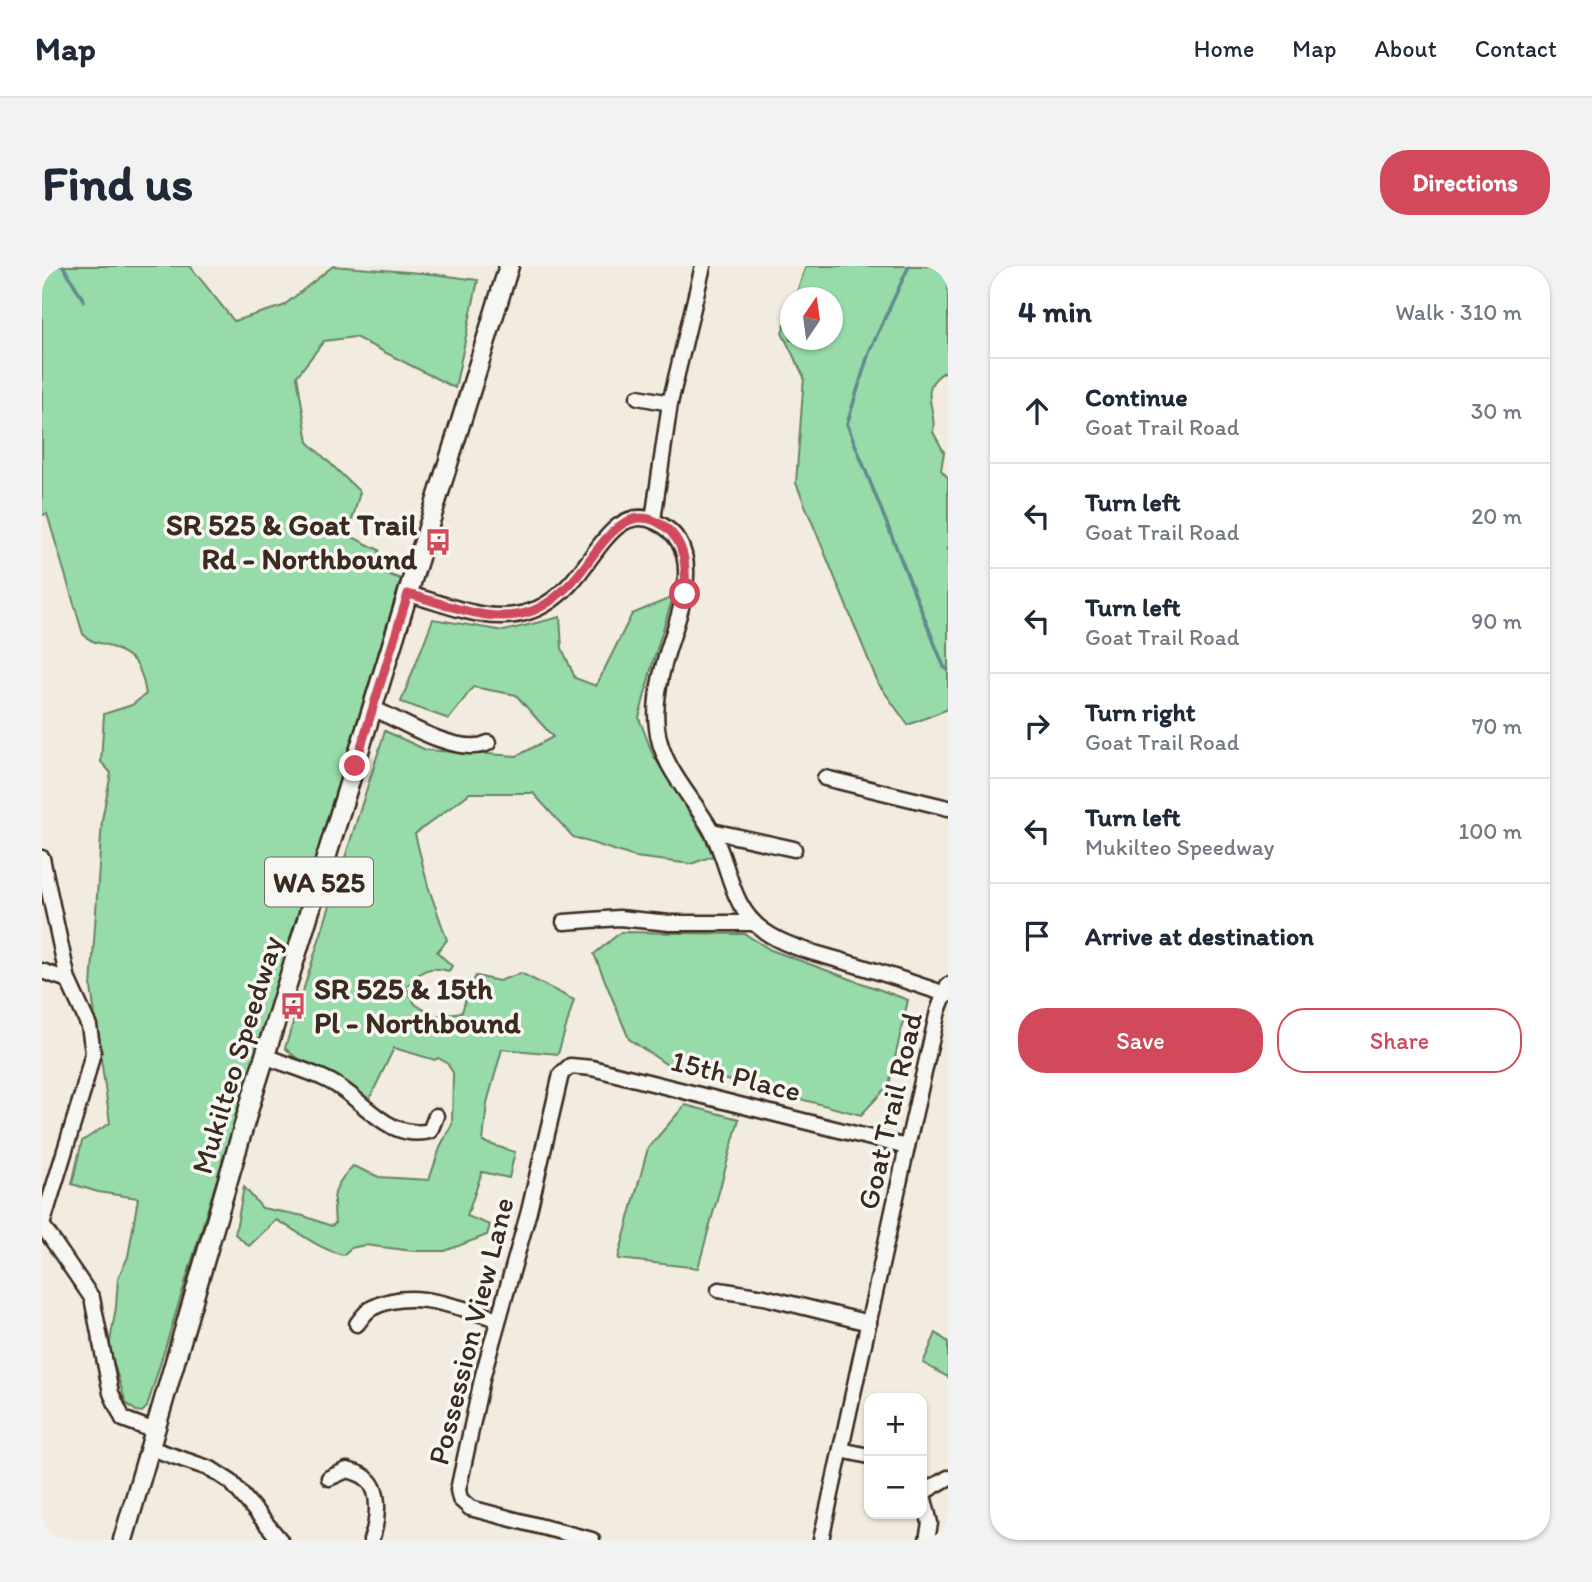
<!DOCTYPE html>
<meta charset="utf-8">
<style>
:root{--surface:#fff;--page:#f2f2f3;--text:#1f2937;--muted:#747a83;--line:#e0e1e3;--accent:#d1495b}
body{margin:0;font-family:Itim,sans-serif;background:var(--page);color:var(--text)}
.controls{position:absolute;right:21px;bottom:21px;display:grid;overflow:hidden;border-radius:14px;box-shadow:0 2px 5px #0004}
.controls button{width:63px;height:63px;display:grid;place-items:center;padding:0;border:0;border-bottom:2px solid var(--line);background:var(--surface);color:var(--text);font:35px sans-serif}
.compass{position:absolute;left:738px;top:21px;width:63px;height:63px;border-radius:50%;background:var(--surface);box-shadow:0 2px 5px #0004;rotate:13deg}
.stop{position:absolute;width:21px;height:21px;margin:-16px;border:5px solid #d1495b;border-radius:50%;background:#fff}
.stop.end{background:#d1495b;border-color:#fff;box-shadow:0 2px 7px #0008}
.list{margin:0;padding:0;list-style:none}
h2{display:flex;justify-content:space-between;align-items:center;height:91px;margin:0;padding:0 28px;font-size:30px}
h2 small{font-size:23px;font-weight:400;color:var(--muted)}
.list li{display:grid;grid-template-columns:46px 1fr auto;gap:21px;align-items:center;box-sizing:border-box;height:105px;padding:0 28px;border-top:2px solid var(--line)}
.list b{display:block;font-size:26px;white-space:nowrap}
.list p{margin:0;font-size:23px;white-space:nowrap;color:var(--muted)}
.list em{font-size:23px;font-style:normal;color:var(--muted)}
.actions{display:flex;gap:14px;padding:21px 28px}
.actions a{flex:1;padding:16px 0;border:2px solid var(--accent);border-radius:28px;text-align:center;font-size:24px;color:var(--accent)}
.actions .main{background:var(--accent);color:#fff}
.icon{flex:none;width:38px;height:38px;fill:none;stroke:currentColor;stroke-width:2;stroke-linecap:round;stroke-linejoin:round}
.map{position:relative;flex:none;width:906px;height:1274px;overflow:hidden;border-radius:28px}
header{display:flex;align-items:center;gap:42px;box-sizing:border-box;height:98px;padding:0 35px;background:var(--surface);border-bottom:2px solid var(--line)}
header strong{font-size:33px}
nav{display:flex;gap:38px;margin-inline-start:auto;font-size:24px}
.intro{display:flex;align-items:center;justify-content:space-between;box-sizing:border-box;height:168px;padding:0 42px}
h1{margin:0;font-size:49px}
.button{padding:18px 32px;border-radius:28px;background:var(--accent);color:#fff;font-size:24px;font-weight:700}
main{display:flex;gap:42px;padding:0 42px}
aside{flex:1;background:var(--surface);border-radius:28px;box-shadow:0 2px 5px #0004}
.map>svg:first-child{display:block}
.green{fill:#96dba8;stroke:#688263;stroke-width:2}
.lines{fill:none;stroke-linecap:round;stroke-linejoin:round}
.stream{stroke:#628a8e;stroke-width:3.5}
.minor-casing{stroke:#3b2a1e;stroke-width:19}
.major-casing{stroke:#3b2a1e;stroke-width:23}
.minor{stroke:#f6f6f2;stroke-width:14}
.major{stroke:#f6f6f2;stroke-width:18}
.route{stroke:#d1495b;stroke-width:9}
.labels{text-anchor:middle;stroke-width:7;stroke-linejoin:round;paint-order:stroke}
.shield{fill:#f6f6f2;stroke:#73675e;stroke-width:2}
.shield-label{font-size:28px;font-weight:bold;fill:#3b2a1e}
.poi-label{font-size:30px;font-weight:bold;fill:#3b2a1e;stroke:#f6f6f2;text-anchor:end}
.street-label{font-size:30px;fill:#3b2a1e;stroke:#f6f6f2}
</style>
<header>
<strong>Map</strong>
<nav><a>Home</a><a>Map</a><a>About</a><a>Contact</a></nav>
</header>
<div class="intro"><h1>Find us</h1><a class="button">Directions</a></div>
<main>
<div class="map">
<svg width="906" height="1274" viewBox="0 0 906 1274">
<rect width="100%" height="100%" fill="#f2ece0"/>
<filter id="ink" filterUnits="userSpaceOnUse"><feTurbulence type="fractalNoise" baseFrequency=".0143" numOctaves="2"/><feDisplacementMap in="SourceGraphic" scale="14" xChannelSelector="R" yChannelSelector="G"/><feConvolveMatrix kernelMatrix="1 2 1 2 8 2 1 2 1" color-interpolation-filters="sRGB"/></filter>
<g filter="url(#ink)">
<g class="green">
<path d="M 0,0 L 148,0 L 192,55 L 241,40 L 291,0 L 391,8 L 436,14 L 413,122 L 313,71 L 282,75 L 255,110 L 266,176 L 318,226 L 306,269 L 337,284 L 339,306 L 359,313 L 105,1141 L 100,1146 L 94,1145 L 84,1137 L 67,1082 L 74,1041 L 76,1012 L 86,991 L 96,932 L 56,926 L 30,918 L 40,875 L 68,857 L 49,721 L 60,554 L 69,507 L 59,496 L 62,448 L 90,439 L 104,428 C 99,398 94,391 65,379 C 54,375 51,378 41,368 L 5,248 L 0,249 Z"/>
<path d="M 764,0 L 906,0 L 906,104 C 872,121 896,141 891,166 L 902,186 L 899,204 L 906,212 L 906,443 L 866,459 L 836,417 L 754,217 L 762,111 L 740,67 L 748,44 L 748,74 L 790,74 L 790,32 L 753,31 Z"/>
<path d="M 631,331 L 611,396 L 597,452 L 611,489 L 663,572 L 671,590 L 649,598 L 593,591 L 531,571 L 491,527 L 428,527 L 373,568 L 386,620 L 405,674 L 395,686 L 410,700 L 407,705 C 384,699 379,705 364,721 L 373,738 L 392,750 L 420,746 L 426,725 L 434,710 L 457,715 L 479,707 L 532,734 L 516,788 L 460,783 L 445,837 L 441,876 L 473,886 L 467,912 L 440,906 L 425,950 L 448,959 L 445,969 L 403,985 L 371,985 L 323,979 L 309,982 L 301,989 C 276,983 258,966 234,954 L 207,980 L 193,968 L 202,921 L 220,942 L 262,950 L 289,960 L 293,958 C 291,930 289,922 311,900 L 337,911 L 387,914 L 399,879 L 410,858 L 411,807 L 405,797 L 396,792 L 393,794 L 352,782 L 327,834 L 294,809 L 253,791 L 243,782 L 343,465 L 384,484 L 475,490 L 511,471 L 474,429 L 431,421 L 407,453 L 359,436 L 391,353 L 462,365 L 518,351 L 520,382 L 533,412 L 554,420 L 590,348 Z"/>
<path d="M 579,666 L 703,668 L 729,684 L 866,734 L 847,819 L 819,849 L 624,798 L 587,773 L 552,688 Z"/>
<path d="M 643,839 L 697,853 L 656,1002 L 576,993 L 606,882 Z"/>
<path d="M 894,1067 L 906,1076 L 906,1111 L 881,1097 Z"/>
</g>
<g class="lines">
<g class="stream">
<path d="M 21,0 L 42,35"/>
<path d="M 867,0 L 827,86 L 805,158 L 902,401 L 906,404"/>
</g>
<defs>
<g id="minor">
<path d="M 596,131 L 628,137"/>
<path d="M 611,254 L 628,137 L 661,0"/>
<path d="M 366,328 C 405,338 449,360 489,345 C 508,339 526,322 538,306 C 556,284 578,238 614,256 C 669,281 634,354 623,394 C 617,416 612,439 615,462 C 619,501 651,531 669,564 C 688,597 687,641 722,665 C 744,681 774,687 800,695 C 836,705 871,717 906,729"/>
<path d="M 331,442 C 358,455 417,491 446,477"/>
<path d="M 783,512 L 906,542"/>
<path d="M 670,565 L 752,583"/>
<path d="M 0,592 L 26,714 L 47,760 L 51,786 L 40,829 L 0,959 L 50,1032 L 69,1127 L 81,1153 L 113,1165"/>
<path d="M 522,656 L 577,652 L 628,657 L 712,657"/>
<path d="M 0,705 L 26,714"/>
<path d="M 223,790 C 244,799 269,805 289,816 C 322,833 345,875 388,865 L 394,850"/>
<path d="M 677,1024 L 722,1031 L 827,1057"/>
<path d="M 315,1058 C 319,1053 324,1045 330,1042 C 370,1021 416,1042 456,1053"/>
<path d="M 108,1182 L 169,1203 L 189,1216 L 238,1274"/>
<path d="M 799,1184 L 827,1190"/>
<path d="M 287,1212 L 305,1204 C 312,1206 321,1208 326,1214 C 340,1227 335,1258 329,1274"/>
<path d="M 880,1225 L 888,1257 L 885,1274"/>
<path d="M 880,1227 L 906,1212"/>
<path d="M 550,1274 L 428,1242 L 418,1233 L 416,1224 L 441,1109 L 487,945 L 519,808 L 528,800 L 550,802 L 865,881"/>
<path d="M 779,1274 L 865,881 L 896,745 L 906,719"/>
</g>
<path id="major" d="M 81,1274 L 209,835 L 467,0"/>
</defs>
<use href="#minor" class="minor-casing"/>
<use href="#major" class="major-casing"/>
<use href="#minor" class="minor"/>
<use href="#major" class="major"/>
</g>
</g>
<g class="lines" filter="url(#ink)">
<path class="route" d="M 313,500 L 366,328 C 406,338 450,360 490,345 C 508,338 524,323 536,309 C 557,284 582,232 622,260 C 645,277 644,302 643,328"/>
</g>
<defs>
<symbol id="bus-bare" viewBox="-9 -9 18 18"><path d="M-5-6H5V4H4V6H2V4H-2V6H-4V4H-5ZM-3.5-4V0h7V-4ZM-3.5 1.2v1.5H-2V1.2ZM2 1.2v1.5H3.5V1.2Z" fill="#d1495b" stroke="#f6f6f2" stroke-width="2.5" paint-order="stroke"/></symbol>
</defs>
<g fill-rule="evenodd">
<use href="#bus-bare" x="377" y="257" width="38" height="38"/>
<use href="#bus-bare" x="232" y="721" width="38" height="38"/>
</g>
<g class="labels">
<rect class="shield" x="223" y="591.5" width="108" height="49" rx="5"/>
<g class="shield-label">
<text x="277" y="626">WA 525</text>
</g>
<g class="poi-label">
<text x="375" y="269">SR 525 &amp; Goat Trail<tspan x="375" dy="34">Rd - Northbound</tspan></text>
<text x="272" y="733" text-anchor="start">SR 525 &amp; 15th<tspan x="272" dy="34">Pl - Northbound</tspan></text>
</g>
<g class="street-label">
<text transform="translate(195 789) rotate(-73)" y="10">Mukilteo Speedway</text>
<text transform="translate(694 810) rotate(14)" y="10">15th Place</text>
<text transform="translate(848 845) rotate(-77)" y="10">Goat Trail Road</text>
<text transform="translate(429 1065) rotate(-76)" y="10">Possession View Lane</text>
</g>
</g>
</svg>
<div class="controls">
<button>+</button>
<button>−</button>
</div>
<svg class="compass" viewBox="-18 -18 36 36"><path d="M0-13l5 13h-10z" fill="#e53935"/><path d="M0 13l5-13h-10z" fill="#747a83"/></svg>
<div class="stop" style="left:643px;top:328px"></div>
<div class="stop end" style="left:313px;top:500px"></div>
</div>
<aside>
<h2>4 min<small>Walk · 310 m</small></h2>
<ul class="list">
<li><svg class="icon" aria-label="ahead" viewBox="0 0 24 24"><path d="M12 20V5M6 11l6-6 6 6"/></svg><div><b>Continue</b><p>Goat Trail Road</p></div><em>30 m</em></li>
<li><svg class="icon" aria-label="left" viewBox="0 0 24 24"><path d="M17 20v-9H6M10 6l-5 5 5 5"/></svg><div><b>Turn left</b><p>Goat Trail Road</p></div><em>20 m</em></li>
<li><svg class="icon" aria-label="left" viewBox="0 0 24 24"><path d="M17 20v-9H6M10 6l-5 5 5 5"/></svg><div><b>Turn left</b><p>Goat Trail Road</p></div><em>90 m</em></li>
<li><svg class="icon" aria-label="right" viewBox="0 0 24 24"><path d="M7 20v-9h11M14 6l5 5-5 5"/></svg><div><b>Turn right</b><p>Goat Trail Road</p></div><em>70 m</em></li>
<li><svg class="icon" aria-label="left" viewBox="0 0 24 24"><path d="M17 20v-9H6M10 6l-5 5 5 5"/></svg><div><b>Turn left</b><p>Mukilteo Speedway</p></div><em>100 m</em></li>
<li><svg class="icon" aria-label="arrive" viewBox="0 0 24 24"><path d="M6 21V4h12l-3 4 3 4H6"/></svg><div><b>Arrive at destination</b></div></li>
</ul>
<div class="actions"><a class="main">Save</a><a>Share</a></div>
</aside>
</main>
